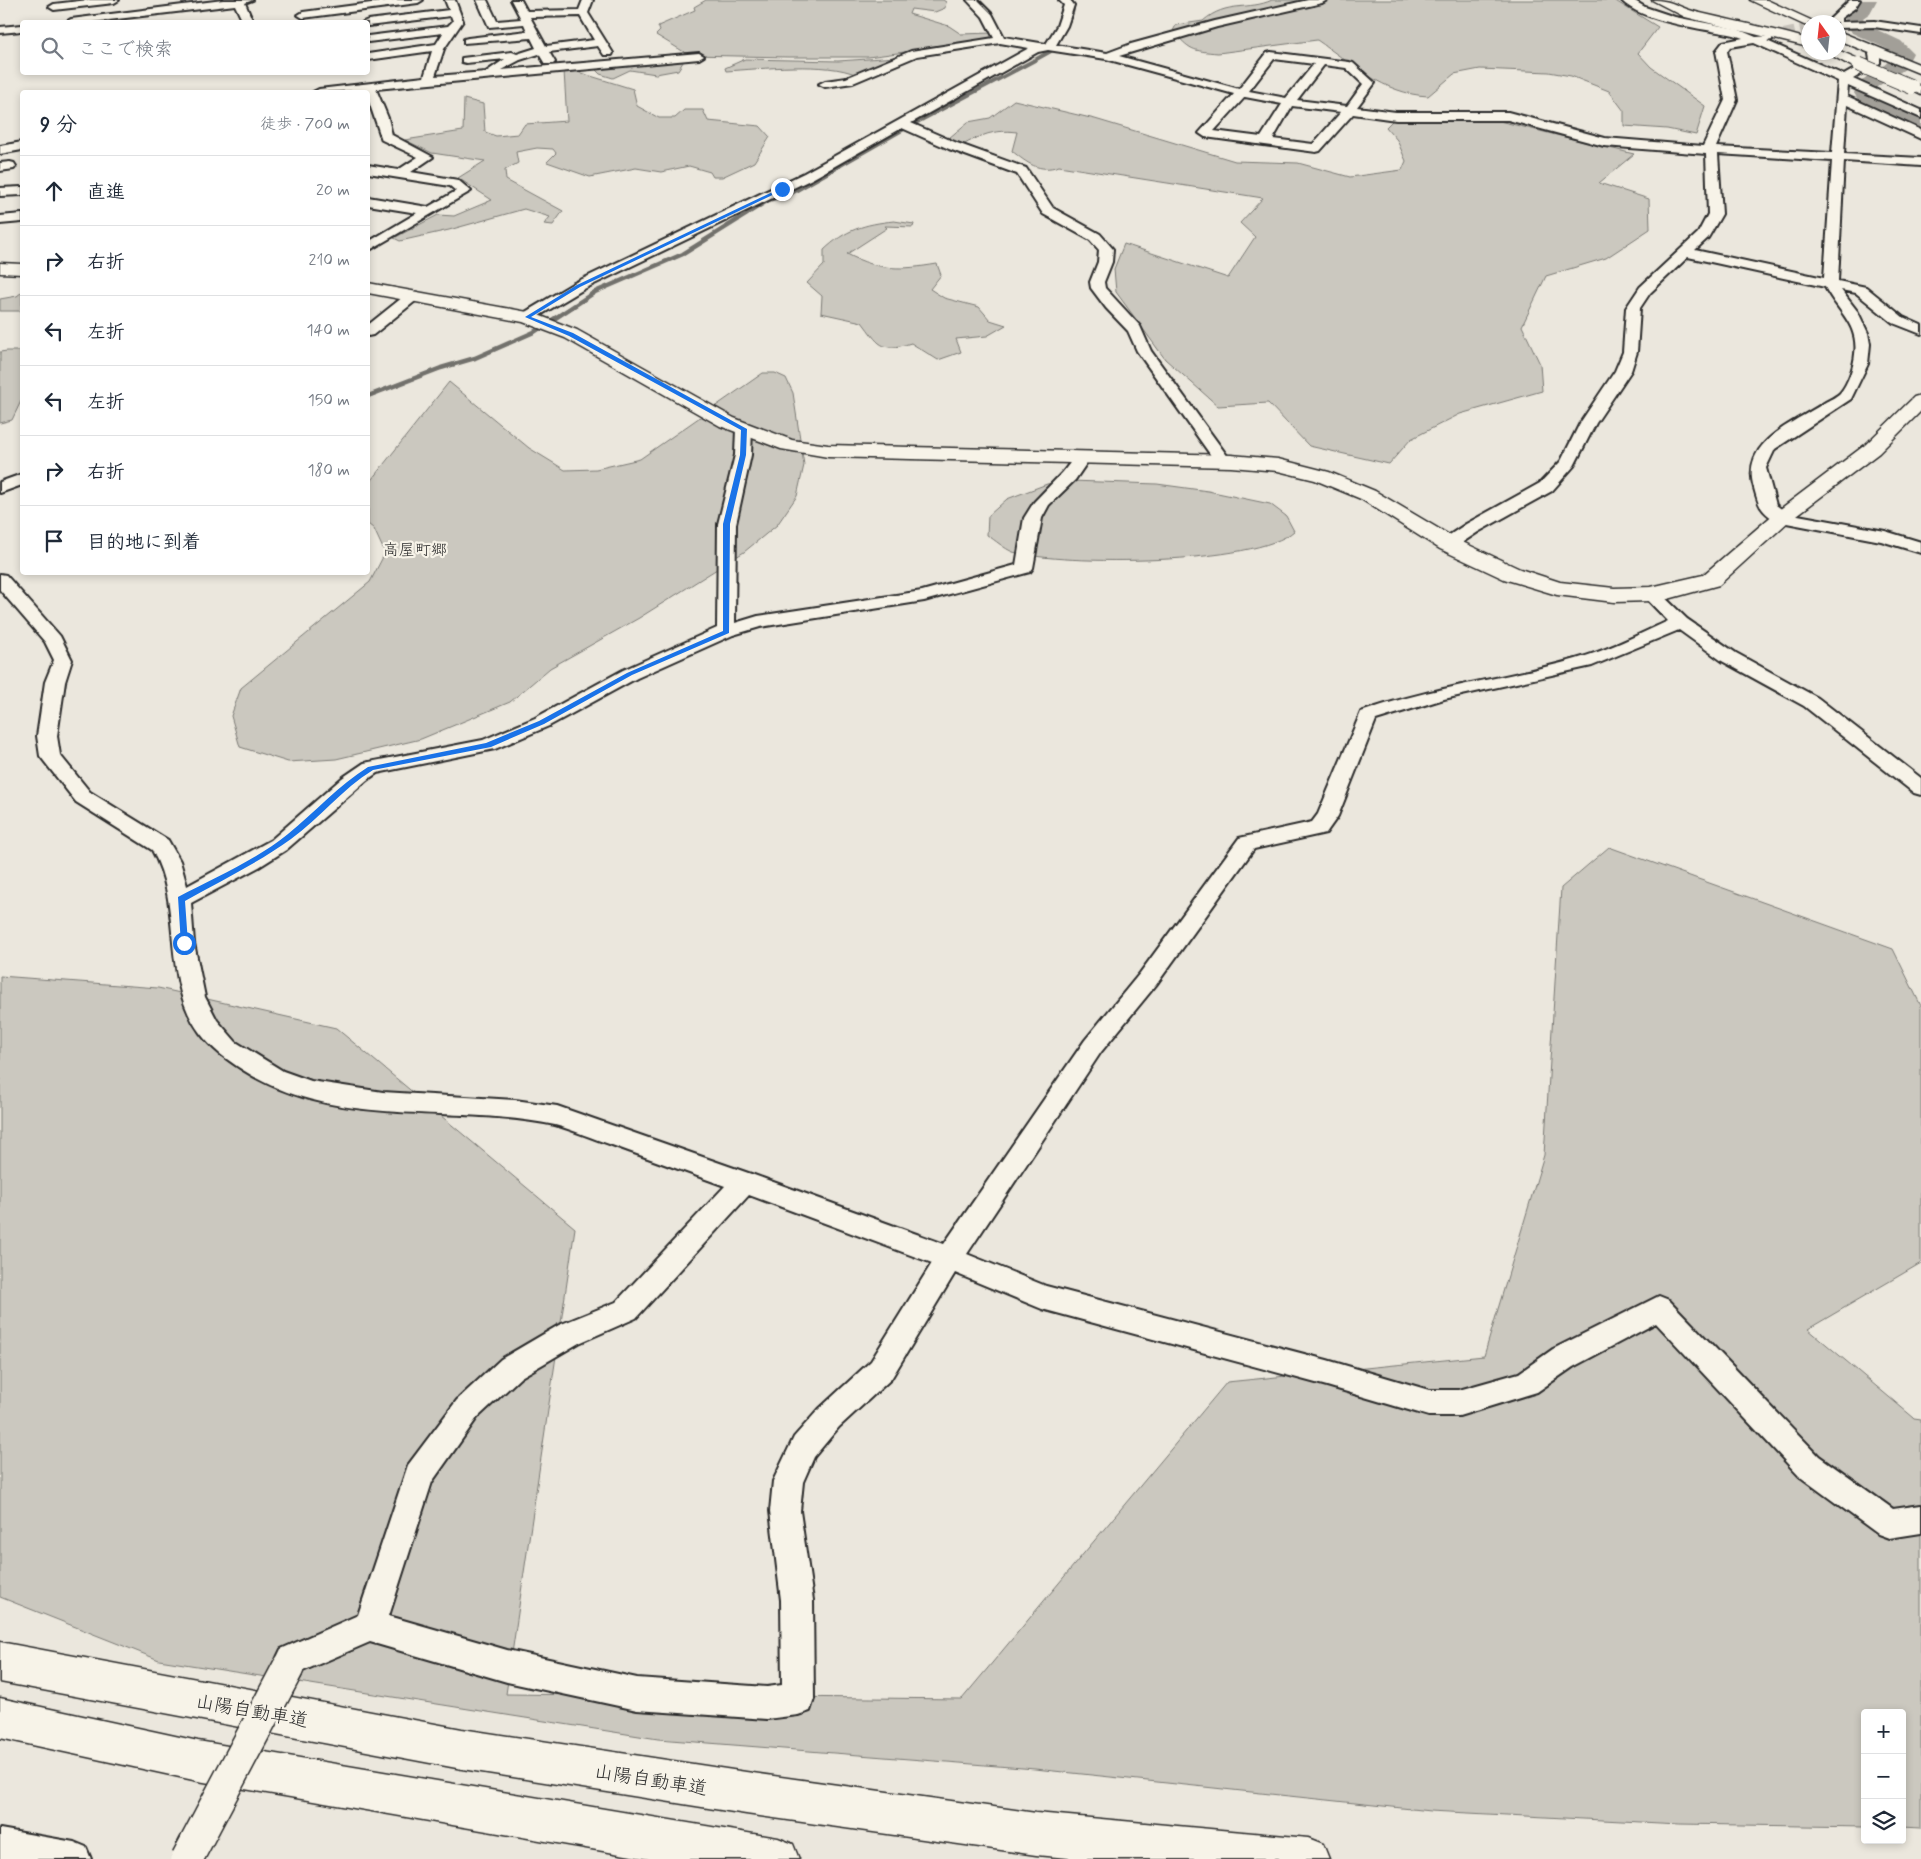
<!DOCTYPE html>
<html lang="ja">
<meta charset="utf-8">
<style>
:root{--surface:#fff;--page:#f6f6f7;--text:#1f2937;--muted:#747a83;--line:#e0e1e3}
body{margin:0;font-family:Mynerve,"Klee One",sans-serif;background:var(--page);color:var(--text)}
.controls{position:absolute;right:15px;bottom:15px;display:grid;overflow:hidden;border-radius:5px;box-shadow:0 2px 8px #0003}
.controls button{width:45px;height:45px;display:grid;place-items:center;padding:0;border:0;border-bottom:1px solid var(--line);background:var(--surface);color:var(--text);font:25px sans-serif}
.compass{position:absolute;left:1801px;top:15px;width:45px;height:45px;border-radius:50%;background:var(--surface);box-shadow:0 2px 8px #0003;rotate:345deg}
.stop{position:absolute;width:15px;height:15px;margin:-11px;border:4px solid #1a73e8;border-radius:50%;background:#fff}
.stop.end{background:#1a73e8;border-color:#fff;box-shadow:0 1px 5px #0008}
.list{margin:0;padding:0;list-style:none}
h2{display:flex;justify-content:space-between;align-items:center;height:65px;margin:0;padding:0 20px;font-size:21px}
h2 small{font-size:16px;font-weight:400;color:var(--muted)}
.list li{display:grid;grid-template-columns:32px 1fr auto;gap:15px;align-items:center;box-sizing:border-box;height:70px;padding:0 20px;border-top:1px solid var(--line)}
.list b{display:block;font-size:19px;white-space:nowrap}
.list em{font-size:16px;font-style:normal;color:var(--muted)}
.icon{flex:none;width:28px;height:28px;fill:none;stroke:currentColor;stroke-width:2;stroke-linecap:round;stroke-linejoin:round}
.map{position:relative;flex:none;width:1921px;height:1859px;overflow:hidden}
.search{position:absolute;background:var(--surface);box-shadow:0 2px 8px #0003;left:20px;top:20px;width:350px;height:55px;display:flex;align-items:center;gap:12px;box-sizing:border-box;padding:0 18px;border-radius:5px;color:var(--muted);font-size:19px}
.panel{position:absolute;background:var(--surface);box-shadow:0 2px 8px #0003;left:20px;top:90px;width:350px;height:485px;border-radius:5px}
.map>svg:first-child{display:block}
.green{fill:#cbc8bf;stroke:#7b7a75}
.lines{fill:none;stroke-linecap:round;stroke-linejoin:round}
.stream-far1{stroke:#72716c;stroke-width:4}
.stream{stroke:#72716c;stroke-width:4.5}
.river{fill:#a29f98;fill-rule:evenodd}
.minor-tunnel{stroke:#c5c1b9;stroke-width:11;stroke-dasharray:11 5.5;stroke-linecap:butt}
.minor-casing{stroke:#2b2b2b;stroke-width:4}
.tertiary-casing{stroke:#2b2b2b;stroke-width:3}
.motorway-casing{stroke:#2b2b2b;stroke-width:3}
.minor{fill:#f7f3e8;fill-rule:evenodd}
.tertiary{fill:#f7f3e8;fill-rule:evenodd}
.motorway{fill:#f7f3e8;fill-rule:evenodd}
.minor-bridge-casing{stroke:#2b2b2b;stroke-width:34;stroke-linecap:butt}
.motorway-bridge-casing{stroke:#2b2b2b;stroke-width:16;stroke-linecap:butt}
.minor-bridge{stroke:#f7f3e8;stroke-width:31}
.motorway-bridge{stroke:#f7f3e8;stroke-width:14}
.route{fill:#1a73e8}
.labels{text-anchor:middle;stroke-width:4.5;stroke-linejoin:round;paint-order:stroke}
.far-quarter-label{font-size:16px;fill:#2b2b2b;stroke:#f7f3e8}
.near-street-label{font-size:19px;fill:#2b2b2b;stroke:#f7f3e8}
</style>
<div class="map">
<svg width="1921" height="1859" viewBox="0 0 1921 1859">
<rect width="100%" height="100%" fill="#ebe7dd"/>
<filter id="ink" filterUnits="userSpaceOnUse"><feTurbulence type="fractalNoise" baseFrequency=".02" numOctaves="2"/><feDisplacementMap in="SourceGraphic" scale="10" xChannelSelector="R" yChannelSelector="G"/><feConvolveMatrix kernelMatrix="1 2 1 2 8 2 1 2 1" color-interpolation-filters="sRGB"/></filter>
<g filter="url(#ink)">
<g class="green">
<path d="M 706,0 L 943,0 L 946,2 L 945,8 L 935,12 L 911,9 L 909,14 L 949,26 L 961,34 L 992,33 L 992,40 L 868,57 L 788,57 L 689,55 L 656,35 L 660,31 L 658,26 L 695,10 L 694,7 Z"/>
<path d="M 1272,0 L 1614,0 L 1658,27 L 1638,53 L 1651,67 L 1705,106 L 1696,135 L 1667,129 L 1624,126 L 1624,111 L 1609,91 L 1571,76 L 1549,72 L 1480,69 L 1454,74 L 1428,96 C 1384,94 1352,64 1317,40 L 1218,53 C 1192,51 1190,50 1173,31 L 1176,25 L 1203,21 C 1227,0 1249,11 1272,0 Z"/>
<path d="M 897,57 L 857,75 C 827,61 760,69 726,71 L 725,68 L 745,59 L 838,61 Z"/>
<path d="M 685,59 L 678,70 L 656,74 L 630,70 L 613,78 L 600,74 L 594,68 Z"/>
<path d="M 571,70 L 633,89 L 637,106 L 659,118 L 675,118 L 684,110 L 703,110 L 708,121 L 760,126 L 770,137 L 754,162 L 722,177 L 713,177 L 710,172 L 689,166 L 661,172 L 636,168 L 590,177 L 547,162 L 556,153 L 553,149 L 537,148 L 516,152 L 518,163 L 505,170 L 506,180 L 563,211 L 553,225 L 544,224 L 550,217 L 524,209 L 449,230 L 400,241 L 394,238 L 438,215 L 454,216 L 492,200 L 458,178 L 485,161 L 432,153 L 405,140 L 463,131 L 464,99 L 483,104 L 485,132 L 496,136 L 518,134 L 525,124 L 567,121 L 564,71 Z"/>
<path d="M 1014,100 L 1095,119 L 1235,161 L 1298,163 L 1350,177 L 1402,170 L 1406,161 L 1397,140 L 1386,127 L 1394,119 L 1491,119 L 1634,154 L 1599,183 L 1649,199 L 1650,229 L 1606,258 L 1546,276 L 1522,326 L 1540,364 L 1542,391 L 1460,414 L 1411,439 L 1389,464 L 1309,446 L 1268,403 L 1218,406 L 1165,359 L 1116,292 L 1114,269 L 1124,244 L 1228,278 L 1255,237 L 1240,223 L 1263,198 L 1059,166 C 1039,173 1027,163 1012,151 L 1017,132 C 994,129 981,135 961,146 L 949,138 L 968,122 L 990,118 Z"/>
<path d="M 894,221 L 914,224 L 913,227 L 885,226 L 887,228 L 847,254 C 880,271 901,270 937,264 L 941,275 L 930,289 L 944,298 L 979,307 L 990,320 L 1006,325 L 987,336 L 956,339 L 961,352 L 938,360 L 911,343 C 880,353 879,344 862,322 L 821,313 L 822,296 L 807,283 L 824,265 L 824,250 C 845,230 864,224 894,221 Z"/>
<path d="M 22,292 L 22,311 L 0,311 L 0,299 L 17,296 Z"/>
<path d="M 7,351 L 22,351 L 22,399 L 12,420 L 0,423 L 0,352 Z"/>
<path d="M 763,373 L 775,373 L 786,378 L 793,393 L 804,465 L 797,496 L 777,525 L 744,552 L 639,618 L 550,668 L 510,702 L 421,739 L 336,759 L 288,762 L 240,747 L 231,716 L 241,688 L 370,582 L 385,553 L 374,529 L 368,524 L 368,484 L 449,382 L 529,448 L 565,470 L 596,469 L 640,459 Z"/>
<path d="M 1071,481 L 1157,484 L 1208,491 L 1270,504 L 1286,516 L 1294,531 C 1257,565 1063,566 1013,552 C 1005,549 995,540 987,535 L 988,516 L 1007,499 L 1047,484 Z"/>
<path d="M 1609,847 L 1893,949 L 1921,1006 L 1921,1263 L 1808,1329 L 1914,1418 L 1921,1419 L 1921,1828 L 1902,1827 L 1902,1713 L 1865,1713 L 1865,1827 L 1679,1824 L 1430,1811 L 1035,1769 L 658,1739 L 159,1660 L 0,1597 L 0,976 L 158,988 L 336,1028 L 575,1228 L 506,1694 L 962,1699 L 1227,1382 L 1484,1356 L 1544,1155 L 1561,888 Z"/>
</g>
<g class="lines">
<g class="stream-far1">
<path d="M 1066,26 C 1070,17 1077,9 1070,0"/>
<path d="M 745,215 L 769,200 L 790,194 L 904,129 L 1033,61 L 1051,51 L 1056,44"/>
</g>
<path class="stream" d="M 368,396 L 441,368 L 475,358 L 534,332 L 595,292 L 683,254 L 747,214"/>
<path class="river" d="M 1859,0 L 1877,0 L 1870,13 L 1863,18 L 1867,25 L 1901,41 L 1913,53 L 1905,69 L 1877,87 L 1874,93 L 1921,116 L 1921,131 L 1860,103 L 1854,93 C 1864,70 1885,72 1893,54 L 1887,49 L 1852,33 L 1843,16 Z"/>
<path class="minor-tunnel" d="M 1768,38 L 1804,30"/>
<defs>
<g id="minor">
<path d="M 88,0 L 119,0 L 114,3 L 54,10 L 49,7 L 54,4 Z"/>
<path d="M 223,0 L 253,0 L 245,3 L 253,22 L 243,22 L 235,5 L 92,22 L 66,22 L 71,19 Z"/>
<path d="M 394,0 L 423,0 L 418,3 L 303,18 L 298,15 L 303,12 Z"/>
<path d="M 445,0 L 455,0 L 463,21 L 444,49 L 435,76 L 486,72 L 505,59 L 466,63 L 462,62 L 462,58 L 512,52 L 517,54 L 536,48 L 531,38 L 464,43 L 464,39 L 468,38 L 527,31 L 524,24 L 489,27 L 477,0 L 487,0 L 497,21 L 521,19 L 511,0 L 521,0 L 527,11 L 579,10 L 583,0 L 593,0 L 588,13 L 613,53 L 612,55 L 604,55 L 598,46 L 549,52 L 555,62 L 553,64 L 545,64 L 539,54 L 520,60 L 501,70 L 699,53 L 704,56 L 699,59 L 376,89 L 388,118 L 392,135 L 433,157 L 411,172 L 458,180 L 471,191 L 368,251 L 368,242 L 417,213 L 368,205 L 368,197 L 428,207 L 456,191 L 450,186 L 368,173 L 368,165 L 398,170 L 418,157 L 382,140 L 365,90 L 313,92 L 319,89 L 424,77 L 432,51 L 368,60 L 368,54 L 436,44 L 443,33 L 368,42 L 368,36 L 448,26 L 453,21 L 451,16 L 368,26 L 368,22 L 363,22 L 368,20 L 449,10 ZM 580,16 L 594,40 L 546,46 L 530,17 Z"/>
<path d="M 967,0 L 978,0 L 992,14 L 1004,37 L 1046,44 L 1057,26 L 1064,5 L 1059,0 L 1070,0 L 1074,5 L 1067,26 L 1056,45 L 1107,53 L 1131,44 L 1215,21 L 1308,0 L 1327,0 L 1322,3 L 1217,27 L 1119,56 L 1239,89 L 1267,53 L 1271,52 L 1349,62 L 1353,63 L 1375,83 L 1357,107 L 1396,112 L 1508,112 L 1605,138 L 1703,146 L 1725,100 L 1716,51 L 1723,42 L 1743,38 L 1734,35 C 1705,29 1641,22 1621,0 L 1633,0 L 1645,7 L 1675,17 L 1737,29 L 1756,37 L 1772,36 L 1772,40 L 1767,41 L 1844,75 L 1870,60 L 1869,54 L 1872,49 L 1880,49 L 1880,63 L 1853,79 L 1921,110 L 1921,118 L 1848,86 L 1847,96 L 1921,130 L 1921,139 L 1847,105 L 1844,154 L 1921,158 L 1921,166 L 1844,161 L 1838,281 L 1866,287 L 1903,317 L 1921,325 L 1921,334 L 1893,323 L 1856,293 L 1841,290 L 1858,312 L 1868,333 L 1870,344 L 1868,364 L 1851,399 L 1775,449 L 1766,468 L 1776,505 L 1787,513 L 1885,531 L 1921,542 L 1921,553 L 1881,541 L 1776,521 C 1760,510 1759,506 1754,488 C 1740,442 1792,424 1824,403 C 1829,400 1836,397 1840,393 C 1848,384 1854,366 1855,354 C 1859,324 1837,311 1825,287 L 1688,257 L 1650,293 L 1640,308 L 1637,352 L 1631,371 L 1596,423 L 1574,466 L 1552,491 L 1478,532 L 1454,548 L 1442,548 L 1439,544 L 1442,540 L 1466,524 L 1540,483 L 1561,461 L 1580,423 L 1615,371 L 1623,352 L 1626,308 L 1640,287 L 1698,233 L 1708,214 L 1706,154 L 1604,146 L 1508,120 L 1396,120 L 1353,114 L 1320,151 L 1316,152 L 1205,137 L 1199,133 L 1234,94 L 1106,59 L 1048,50 L 1038,52 L 911,123 L 957,143 L 1026,168 L 1053,208 L 1100,234 L 1113,249 L 1112,262 L 1104,282 L 1105,288 L 1140,326 L 1151,351 L 1231,461 L 1223,466 L 1217,464 L 1137,351 L 1128,331 L 1106,308 L 1091,288 L 1090,282 L 1098,262 L 1099,250 L 1090,240 L 1043,214 L 1017,174 L 949,149 L 902,128 L 812,179 L 584,289 L 532,320 L 522,320 L 520,317 L 522,314 L 574,283 L 804,173 L 1029,48 L 1000,43 L 917,56 L 853,83 L 825,87 L 819,84 L 825,81 L 846,78 L 911,51 L 994,38 L 983,17 ZM 1754,43 L 1838,81 L 1832,153 L 1716,147 L 1737,100 L 1727,51 L 1730,47 ZM 1274,59 L 1314,64 L 1286,98 L 1249,91 ZM 1324,65 L 1346,68 L 1363,84 L 1347,106 L 1297,100 ZM 1245,97 L 1282,104 L 1261,137 L 1214,131 ZM 1292,106 L 1341,112 L 1313,144 L 1273,139 ZM 1718,154 L 1832,161 L 1824,278 L 1695,250 L 1708,238 L 1722,214 Z"/>
<path d="M 1850,0 L 1860,0 L 1855,8 L 1841,18 L 1841,22 L 1874,21 L 1921,28 L 1921,34 L 1874,27 L 1838,28 L 1838,22 L 1831,22 L 1830,19 Z"/>
<path d="M 22,25 L 22,31 L 0,33 L 0,27 Z"/>
<path d="M 22,142 L 22,150 L 0,154 L 0,146 Z"/>
<path d="M 10,162 L 14,163 L 16,166 L 14,169 L 0,171 L 0,163 Z"/>
<path d="M 22,187 L 22,195 L 0,196 L 0,188 Z"/>
<path d="M 22,214 L 22,222 L 0,224 L 0,216 Z"/>
<path d="M 413,292 L 418,293 L 420,296 L 418,299 L 373,335 L 368,336 L 368,325 L 408,293 Z"/>
<path d="M 744,424 L 752,429 L 751,455 L 736,524 L 735,623 L 758,616 L 922,591 L 1016,565 L 1024,518 L 1034,502 L 1063,472 L 1076,455 L 1082,453 L 1090,458 L 1075,480 L 1049,505 L 1042,518 L 1033,568 L 1030,572 L 924,601 L 760,627 L 733,635 L 637,678 L 549,726 L 495,749 L 377,773 L 367,780 L 286,850 L 259,867 L 191,903 L 194,943 L 205,997 L 217,1020 L 236,1042 L 283,1071 L 311,1081 L 383,1092 L 515,1100 L 557,1106 L 754,1175 L 944,1244 L 1085,1040 L 1140,973 L 1239,838 L 1312,822 L 1318,814 L 1361,712 C 1431,687 1505,679 1576,659 C 1608,650 1638,635 1668,621 L 1642,594 L 1645,590 L 1657,590 L 1687,619 L 1736,653 L 1818,698 L 1921,778 L 1921,795 L 1914,793 L 1804,706 L 1722,661 L 1679,630 L 1592,666 L 1444,699 L 1376,720 L 1338,816 L 1326,833 L 1254,849 L 1156,985 L 1101,1052 L 967,1254 L 1046,1286 L 1327,1360 L 1429,1390 L 1459,1390 L 1519,1373 L 1553,1349 L 1659,1296 L 1669,1300 L 1819,1456 L 1893,1509 L 1921,1505 L 1921,1533 L 1889,1538 L 1878,1534 L 1799,1476 L 1656,1323 L 1573,1367 L 1537,1392 L 1459,1416 L 1429,1416 L 1327,1386 L 1042,1309 L 955,1273 L 891,1379 L 839,1427 L 814,1457 L 803,1482 L 800,1511 L 813,1600 L 814,1699 L 810,1711 L 798,1715 L 767,1719 L 637,1710 L 507,1682 L 370,1642 L 303,1671 L 299,1679 L 288,1684 L 277,1679 L 272,1668 L 281,1649 L 358,1615 L 408,1465 L 457,1400 L 501,1359 L 559,1325 L 616,1302 L 725,1186 C 687,1172 650,1159 612,1145 C 593,1139 574,1130 555,1125 C 452,1103 336,1130 243,1070 C 226,1059 212,1049 200,1033 C 160,979 184,907 152,850 L 76,802 L 40,756 L 37,736 L 45,682 L 54,660 L 45,642 L 0,590 L 0,574 L 6,575 L 60,636 L 72,660 L 65,682 L 57,736 L 60,755 L 90,792 L 168,840 L 180,861 L 187,886 L 271,840 L 342,778 L 364,763 L 483,740 L 535,718 L 623,670 L 717,628 L 718,524 L 735,455 L 736,429 ZM 749,1195 L 932,1263 L 871,1361 L 819,1409 L 794,1437 L 773,1481 L 770,1511 L 781,1600 L 782,1685 L 767,1687 L 637,1678 L 507,1650 L 389,1616 L 432,1482 L 477,1418 L 521,1377 L 579,1343 L 636,1318 Z"/>
<path d="M 22,474 L 22,485 L 0,493 L 0,482 Z"/>
<path d="M 0,1829 L 74,1842 L 86,1847 L 91,1859 L 0,1859 Z"/>
</g>
<g id="tertiary">
<path d="M 1750,0 L 1767,0 L 1815,22 L 1808,22 L 1808,26 L 1804,25 Z"/>
<path d="M 1838,31 L 1921,65 L 1921,74 L 1838,40 Z"/>
<path d="M 0,263 L 22,264 L 22,274 L 0,273 Z"/>
<path d="M 368,283 L 533,313 L 577,330 L 734,418 L 792,440 L 828,445 L 1231,455 L 1278,459 L 1329,472 L 1375,491 L 1456,539 L 1520,569 L 1560,582 L 1614,588 L 1651,587 L 1703,575 L 1775,513 L 1865,445 L 1914,397 L 1921,395 L 1921,411 L 1879,453 L 1789,521 L 1719,585 L 1668,599 L 1651,601 L 1614,602 L 1557,595 L 1504,579 L 1440,549 L 1361,499 L 1315,480 L 1278,471 L 1231,467 L 828,457 L 781,449 L 720,426 L 565,338 L 523,322 L 368,293 Z"/>
</g>
<g id="motorway">
<path d="M 1652,0 C 1673,0 1677,7 1696,12 C 1733,21 1771,28 1808,39 L 1808,47 L 1685,17 Z"/>
<path d="M 1838,50 L 1863,61 L 1865,64 L 1858,68 L 1853,67 L 1825,52 L 1838,52 Z"/>
<path d="M 1912,83 L 1921,86 L 1921,95 L 1905,87 L 1907,84 Z"/>
<path d="M 0,1642 L 462,1729 L 746,1772 L 1036,1813 L 1308,1838 L 1323,1844 L 1329,1859 L 1079,1859 L 1036,1855 L 746,1814 L 462,1769 L 0,1682 Z"/>
<path d="M 0,1698 L 198,1741 L 778,1838 L 793,1844 L 799,1859 L 649,1859 L 198,1781 L 0,1738 Z"/>
</g>
</defs>
<use href="#minor" class="minor-casing"/>
<use href="#tertiary" class="tertiary-casing"/>
<use href="#motorway" class="motorway-casing"/>
<use href="#minor" class="minor"/>
<use href="#tertiary" class="tertiary"/>
<use href="#motorway" class="motorway"/>
<defs>
<path id="minor-bridge" d="M 187,1859 L 288,1668"/>
<path id="motorway-bridge" d="M 1858,64 L 1912,87"/>
</defs>
<use href="#minor-bridge" class="minor-bridge-casing"/>
<use href="#motorway-bridge" class="motorway-bridge-casing"/>
<use href="#minor-bridge" class="minor-bridge"/>
<use href="#motorway-bridge" class="motorway-bridge"/>
</g>
</g>
<path class="route" d="M 781,188 L 785,189 L 580,287 L 531,317 L 573,333 L 747,429 L 746,455 L 730,524 L 729,633 L 632,675 L 544,724 L 491,747 L 373,770 C 342,789 320,818 291,839 C 258,863 220,881 185,901 L 188,943 L 181,945 L 178,897 C 214,878 256,860 288,834 C 315,812 339,785 368,767 L 486,743 L 539,721 L 627,673 L 723,631 L 723,524 L 740,455 L 741,430 L 569,336 L 525,317 L 577,285 Z"/>
<g class="labels">
<g class="far-quarter-label">
<text x="415" y="555">高屋町郷</text>
</g>
<g class="near-street-label">
<text transform="translate(252 1710) rotate(10)" y="7">山陽自動車道</text>
<text transform="translate(651 1779) rotate(9)" y="7">山陽自動車道</text>
</g>
</g>
</svg>
<div class="controls">
<button>+</button>
<button>−</button>
<button><svg class="icon" aria-label="layers" viewBox="0 0 24 24"><path d="M12 4l9 5-9 5-9-5zM3 14l9 5 9-5"/></svg></button>
</div>
<svg class="compass" viewBox="-18 -18 36 36"><path d="M0-13l5 13h-10z" fill="#e53935"/><path d="M0 13l5-13h-10z" fill="#747a83"/></svg>
<div class="stop" style="left:184px;top:943px"></div>
<div class="stop end" style="left:782px;top:189px"></div>
<div class="search"><svg class="icon" aria-label="search" viewBox="0 0 24 24"><circle cx="10" cy="10" r="6"/><path d="M15 15l6 6"/></svg>ここで検索</div>
<section class="panel">
<h2>9 分<small>徒歩 · 700 m</small></h2>
<ul class="list">
<li><svg class="icon" aria-label="ahead" viewBox="0 0 24 24"><path d="M12 20V5M6 11l6-6 6 6"/></svg><div><b>直進</b></div><em>20 m</em></li>
<li><svg class="icon" aria-label="right" viewBox="0 0 24 24"><path d="M7 20v-9h11M14 6l5 5-5 5"/></svg><div><b>右折</b></div><em>210 m</em></li>
<li><svg class="icon" aria-label="left" viewBox="0 0 24 24"><path d="M17 20v-9H6M10 6l-5 5 5 5"/></svg><div><b>左折</b></div><em>140 m</em></li>
<li><svg class="icon" aria-label="left" viewBox="0 0 24 24"><path d="M17 20v-9H6M10 6l-5 5 5 5"/></svg><div><b>左折</b></div><em>150 m</em></li>
<li><svg class="icon" aria-label="right" viewBox="0 0 24 24"><path d="M7 20v-9h11M14 6l5 5-5 5"/></svg><div><b>右折</b></div><em>180 m</em></li>
<li><svg class="icon" aria-label="arrive" viewBox="0 0 24 24"><path d="M6 21V4h12l-3 4 3 4H6"/></svg><div><b>目的地に到着</b></div></li>
</ul>
</section>
</div>
